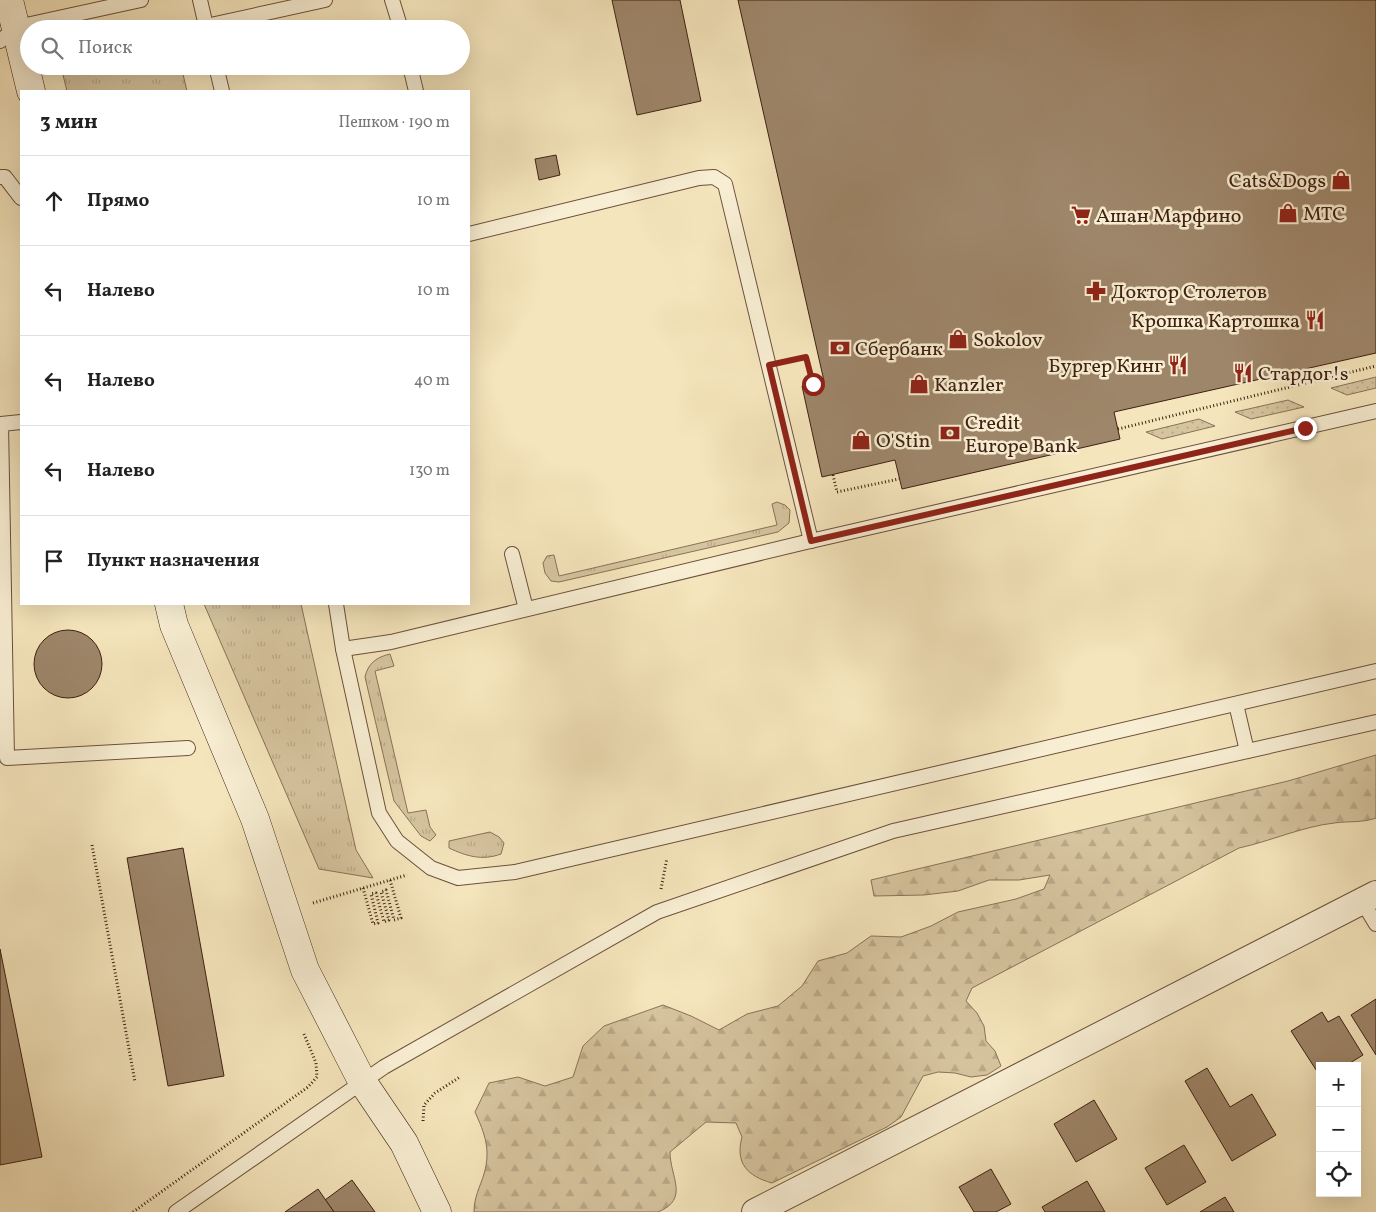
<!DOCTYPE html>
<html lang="ru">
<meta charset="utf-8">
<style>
:root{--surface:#fff;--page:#f2f2f2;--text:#222;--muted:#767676;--line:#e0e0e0}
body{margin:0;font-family:Vollkorn,serif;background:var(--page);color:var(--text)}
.controls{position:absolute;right:15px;bottom:15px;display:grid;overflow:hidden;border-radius:0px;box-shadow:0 5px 20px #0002}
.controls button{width:45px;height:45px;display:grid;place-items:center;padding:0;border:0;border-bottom:1px solid var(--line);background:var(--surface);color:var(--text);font:25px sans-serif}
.stop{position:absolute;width:15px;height:15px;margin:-11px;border:4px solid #8f2418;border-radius:50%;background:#fff}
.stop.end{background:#8f2418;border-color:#fff;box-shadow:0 1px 5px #0008}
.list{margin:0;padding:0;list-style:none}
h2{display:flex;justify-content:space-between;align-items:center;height:65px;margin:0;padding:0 20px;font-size:21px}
h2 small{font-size:16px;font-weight:400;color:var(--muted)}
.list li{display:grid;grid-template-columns:32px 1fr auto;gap:15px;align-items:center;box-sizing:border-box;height:90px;padding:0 20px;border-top:1px solid var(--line)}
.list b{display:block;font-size:19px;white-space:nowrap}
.list em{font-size:16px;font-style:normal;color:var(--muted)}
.icon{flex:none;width:28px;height:28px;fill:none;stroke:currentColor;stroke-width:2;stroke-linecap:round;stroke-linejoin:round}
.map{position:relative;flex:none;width:1376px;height:1212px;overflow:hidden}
.search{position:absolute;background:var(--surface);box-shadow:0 5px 20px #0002;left:20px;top:20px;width:450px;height:55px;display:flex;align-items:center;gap:12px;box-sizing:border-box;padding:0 18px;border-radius:28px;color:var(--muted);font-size:19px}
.panel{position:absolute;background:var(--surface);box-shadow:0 5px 20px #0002;left:20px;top:90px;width:450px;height:515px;border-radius:0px}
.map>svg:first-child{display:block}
.grass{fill:url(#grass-tufts);stroke:#8a7258}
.forest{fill:url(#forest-firs);stroke:#8a7258}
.park{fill:url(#park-dots);stroke:#8a7258}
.building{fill:#9e866a;stroke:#3f2011}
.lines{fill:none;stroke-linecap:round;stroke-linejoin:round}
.lane-casing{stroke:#6c513c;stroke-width:16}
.street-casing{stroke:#6c513c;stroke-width:28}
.secondary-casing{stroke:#3f2011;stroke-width:29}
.path{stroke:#3f2011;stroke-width:3;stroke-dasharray:1 2.5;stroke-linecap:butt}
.lane{stroke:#f8eed3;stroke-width:14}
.street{stroke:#f8eed3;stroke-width:26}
.secondary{stroke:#f8eed3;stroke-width:28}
.route{stroke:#8f2418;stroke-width:6}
.labels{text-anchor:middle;stroke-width:5;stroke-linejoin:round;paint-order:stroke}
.poi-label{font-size:20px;fill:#3f2011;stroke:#f8eed3;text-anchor:start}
</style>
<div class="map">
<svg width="1376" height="1212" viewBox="0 0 1376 1212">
<defs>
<pattern id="grass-tufts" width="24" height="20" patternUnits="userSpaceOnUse" patternTransform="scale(1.25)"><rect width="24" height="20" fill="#d6c49f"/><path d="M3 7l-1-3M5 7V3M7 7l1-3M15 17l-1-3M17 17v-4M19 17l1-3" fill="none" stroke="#b9a888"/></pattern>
<pattern id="forest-firs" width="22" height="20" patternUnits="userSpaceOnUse" patternTransform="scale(1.25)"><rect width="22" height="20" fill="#d6c49f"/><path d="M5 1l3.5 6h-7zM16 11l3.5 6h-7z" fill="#b9a888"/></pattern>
<pattern id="park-dots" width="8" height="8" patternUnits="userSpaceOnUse" patternTransform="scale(1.25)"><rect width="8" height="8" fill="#d6c49f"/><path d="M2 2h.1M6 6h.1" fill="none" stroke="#b9a888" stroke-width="1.8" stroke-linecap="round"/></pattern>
</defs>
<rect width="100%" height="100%" fill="#f5e5bc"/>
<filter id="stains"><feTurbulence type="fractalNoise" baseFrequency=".004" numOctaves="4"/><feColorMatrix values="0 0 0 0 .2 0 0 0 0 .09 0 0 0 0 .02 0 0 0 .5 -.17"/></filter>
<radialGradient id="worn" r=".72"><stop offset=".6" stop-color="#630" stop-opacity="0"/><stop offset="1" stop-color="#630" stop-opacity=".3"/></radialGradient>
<g class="grass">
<path d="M 181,66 L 187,91 L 67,91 L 61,67 Z"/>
<path d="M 777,502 L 785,505 L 790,510 L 789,523 L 778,532 L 559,582 L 551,581 L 545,573 L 543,563 L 547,556 L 554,555 L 559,576 L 777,525 L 772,504 Z"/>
<path d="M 204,604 L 301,604 L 356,850 L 373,878 L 319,869 Z"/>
<path d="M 390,654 L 394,666 L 375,671 L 408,813 L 426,810 L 430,827 L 436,835 L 430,841 L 421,836 L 394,801 L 365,677 C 368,663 377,657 390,654 Z"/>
<path d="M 490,832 L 499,837 L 504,843 L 501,854 C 482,861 466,856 449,848 L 449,841 Z"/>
</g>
<path class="forest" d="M 1376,755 L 1376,818 C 1362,823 1348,821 1334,823 C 1301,827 1271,841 1239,848 L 972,988 L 966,1001 L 977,1013 L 984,1026 L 986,1041 L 995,1051 L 1001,1066 L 987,1075 L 971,1077 L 955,1073 L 938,1072 L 923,1076 L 901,1117 L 887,1127 L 772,1183 C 747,1176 735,1163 742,1137 L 736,1123 L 706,1122 L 670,1152 C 670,1177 690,1199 658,1212 L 474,1212 C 474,1197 480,1187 484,1174 C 491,1150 485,1134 475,1112 L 489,1083 L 518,1077 L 545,1086 L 573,1077 L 583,1046 L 604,1026 L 663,1005 L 691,1016 L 719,1030 L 747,1014 L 778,1006 L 802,986 L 818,961 L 847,953 L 871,936 L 901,937 L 931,926 L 958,912 L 1016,899 L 1044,889 L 1050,875 L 1019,880 L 989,880 L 958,891 L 924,895 L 874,896 L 871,880 L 1288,781 Z"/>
<g class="park">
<path d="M 1376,377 L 1376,388 L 1347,395 L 1331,388 Z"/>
<path d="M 1288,400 L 1304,407 L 1251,419 L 1235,412 Z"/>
<path d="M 1199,419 L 1215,426 L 1162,439 L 1146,432 Z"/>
</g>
<g class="building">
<path d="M 612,0 L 680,0 L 701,101 L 637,115 Z"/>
<path d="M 738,0 L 1376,0 L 1376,353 L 1114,412 L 1120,439 L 902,489 L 895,460 L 822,477 L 802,386 L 824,381 Z"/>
<path d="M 556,155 L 560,175 L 539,180 L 535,159 Z"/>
<circle cx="68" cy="664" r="34"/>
<path d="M 183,848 L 224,1076 L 168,1086 L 127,858 Z"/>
<path d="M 0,949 L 42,1157 L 0,1165 Z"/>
<path d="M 1376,999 L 1376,1055 L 1351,1015 Z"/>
<path d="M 1322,1012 L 1328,1022 L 1339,1016 L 1363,1055 L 1345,1066 L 1320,1066 L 1320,1076 L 1291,1031 Z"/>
<path d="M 1207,1068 L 1230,1107 L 1252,1094 L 1276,1135 L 1232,1161 L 1185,1081 Z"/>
<path d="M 1094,1100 L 1117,1139 L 1076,1162 L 1054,1124 Z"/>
<path d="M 1184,1145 L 1206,1182 L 1167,1205 L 1145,1168 Z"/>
<path d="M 991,1169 L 1011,1204 L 996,1212 L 974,1212 L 959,1187 Z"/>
<path d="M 352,1180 L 375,1212 L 334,1212 L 325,1200 Z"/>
<path d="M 1087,1181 L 1105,1212 L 1045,1212 L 1042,1207 Z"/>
<path d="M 318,1189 L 334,1212 L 285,1212 Z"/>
<path d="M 1225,1197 L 1234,1212 L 1200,1212 Z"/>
</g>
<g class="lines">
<defs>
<g id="lane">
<path d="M 200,0 L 206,26"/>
<path d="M 392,0 L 401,29"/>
<path d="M 207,29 L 206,26 L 325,0"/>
<path d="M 0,41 L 17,27 L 141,0"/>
<path d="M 216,66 L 222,91"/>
<path d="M 410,66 L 416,91"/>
<path d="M 0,177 L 5,177 L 21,198"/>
<path d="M 469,234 L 699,178 L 714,177 L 725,184 L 811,541"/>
<path d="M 21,422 L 1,424 L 7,758 L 188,748"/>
<path d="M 512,554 L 526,609"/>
<path d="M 336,604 L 343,649 L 379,813 L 397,841 L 431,868 L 458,878 L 515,872 L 1376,671"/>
<path d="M 343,649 L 391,642 L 802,543 L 1376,411"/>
<path d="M 1236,704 L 1247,751"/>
<path d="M 1362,901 L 1376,924"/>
<path d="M 176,1212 L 384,1067 L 657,912 L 893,831 L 1376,722"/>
</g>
<path id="street" d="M 755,1212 L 1376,894"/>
<g id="secondary">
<path d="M 9,0 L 31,91"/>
<path d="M 169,604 L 174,625 L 255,819 L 305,970 L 362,1081 L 404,1143 L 437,1212"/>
</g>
</defs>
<use href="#lane" class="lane-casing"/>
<use href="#street" class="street-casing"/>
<use href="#secondary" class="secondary-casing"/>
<g class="path">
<path d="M 787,361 L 807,357 L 813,384"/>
<path d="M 1118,429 L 1376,366"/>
<path d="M 833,475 L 837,492 L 899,479"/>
<path d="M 92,845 L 135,1082"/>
<path d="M 363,888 L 373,924 L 378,923 L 371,894 L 376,893 L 384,922 L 389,920 L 381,892 L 386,890 L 394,920 L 401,918 L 390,880"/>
<path d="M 661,889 L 667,858"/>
<path d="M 313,903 L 407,875"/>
<path d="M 423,1121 L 424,1105 L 435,1093 L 460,1077"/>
<path d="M 133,1212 L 308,1087 L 317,1077 L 316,1063 L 304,1034"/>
</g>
<use href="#lane" class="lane"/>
<use href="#street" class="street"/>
<use href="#secondary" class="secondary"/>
</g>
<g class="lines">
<path class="route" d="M 813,384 L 806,357 L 769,365 L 811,541 L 1305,428"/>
</g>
<defs>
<symbol id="shop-bare" viewBox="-9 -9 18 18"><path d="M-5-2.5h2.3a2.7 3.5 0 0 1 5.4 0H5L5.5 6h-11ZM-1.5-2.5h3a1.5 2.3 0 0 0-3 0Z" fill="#8f2418" stroke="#f8eed3" stroke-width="2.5" paint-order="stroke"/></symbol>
<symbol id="supermarket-bare" viewBox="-9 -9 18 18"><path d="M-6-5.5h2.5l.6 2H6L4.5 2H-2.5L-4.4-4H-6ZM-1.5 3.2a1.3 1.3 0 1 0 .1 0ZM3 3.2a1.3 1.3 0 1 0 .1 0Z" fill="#8f2418" stroke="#f8eed3" stroke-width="2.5" paint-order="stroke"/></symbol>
<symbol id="pharmacy-bare" viewBox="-9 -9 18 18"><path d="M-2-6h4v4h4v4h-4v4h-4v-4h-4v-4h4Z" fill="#8f2418" stroke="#f8eed3" stroke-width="2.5" paint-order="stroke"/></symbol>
<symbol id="restaurant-bare" viewBox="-9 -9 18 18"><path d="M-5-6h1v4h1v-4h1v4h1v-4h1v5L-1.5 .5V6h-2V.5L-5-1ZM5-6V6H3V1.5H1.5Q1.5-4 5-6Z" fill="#8f2418" stroke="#f8eed3" stroke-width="2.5" paint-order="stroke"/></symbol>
<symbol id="bank-bare" viewBox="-9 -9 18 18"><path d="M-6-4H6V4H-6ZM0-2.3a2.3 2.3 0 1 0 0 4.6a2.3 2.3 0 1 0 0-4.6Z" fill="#8f2418" stroke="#f8eed3" stroke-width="2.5" paint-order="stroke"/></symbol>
</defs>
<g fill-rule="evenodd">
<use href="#shop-bare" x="1327" y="166" width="28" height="28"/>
<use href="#shop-bare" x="1274" y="199" width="28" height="28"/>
<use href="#supermarket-bare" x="1067" y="201" width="28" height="28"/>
<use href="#pharmacy-bare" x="1082" y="277" width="28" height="28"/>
<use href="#restaurant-bare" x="1301" y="306" width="28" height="28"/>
<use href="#shop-bare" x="944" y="325" width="28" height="28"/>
<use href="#bank-bare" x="826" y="334" width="28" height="28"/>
<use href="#restaurant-bare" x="1164" y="351" width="28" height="28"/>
<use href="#restaurant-bare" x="1229" y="359" width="28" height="28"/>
<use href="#shop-bare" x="905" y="370" width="28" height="28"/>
<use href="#bank-bare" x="936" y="419" width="28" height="28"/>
<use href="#shop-bare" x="847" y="426" width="28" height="28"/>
</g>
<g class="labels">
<g class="poi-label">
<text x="1326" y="187" text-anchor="end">Cats&amp;Dogs</text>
<text x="1303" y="220">МТС</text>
<text x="1096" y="222">Ашан Марфино</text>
<text x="1111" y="298">Доктор Столетов</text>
<text x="1300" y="327" text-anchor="end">Крошка Картошка</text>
<text x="973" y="346">Sokolov</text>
<text x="855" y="355">Сбербанк</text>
<text x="1163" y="372" text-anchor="end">Бургер Кинг</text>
<text x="1258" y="380">Стардог!s</text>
<text x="934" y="391">Kanzler</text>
<text x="965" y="429">Credit<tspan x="965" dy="23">Europe Bank</tspan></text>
<text x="876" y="447">O'Stin</text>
</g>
</g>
<rect width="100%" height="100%" filter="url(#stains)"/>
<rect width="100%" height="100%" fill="url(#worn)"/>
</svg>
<div class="controls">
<button>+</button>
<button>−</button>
<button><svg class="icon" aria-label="locate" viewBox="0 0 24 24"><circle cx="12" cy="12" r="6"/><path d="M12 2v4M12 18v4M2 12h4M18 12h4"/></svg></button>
</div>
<div class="stop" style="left:813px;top:384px"></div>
<div class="stop end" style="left:1305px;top:428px"></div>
<div class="search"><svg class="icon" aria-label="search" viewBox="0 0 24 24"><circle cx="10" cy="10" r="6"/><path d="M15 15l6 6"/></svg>Поиск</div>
<section class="panel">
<h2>3 мин<small>Пешком · 190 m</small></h2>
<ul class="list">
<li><svg class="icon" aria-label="ahead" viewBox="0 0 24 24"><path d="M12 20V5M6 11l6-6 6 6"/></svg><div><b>Прямо</b></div><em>10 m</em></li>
<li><svg class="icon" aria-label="left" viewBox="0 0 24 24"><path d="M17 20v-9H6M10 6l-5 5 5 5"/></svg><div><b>Налево</b></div><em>10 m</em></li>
<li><svg class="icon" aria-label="left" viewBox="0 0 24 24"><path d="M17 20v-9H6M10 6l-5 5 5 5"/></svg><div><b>Налево</b></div><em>40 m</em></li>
<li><svg class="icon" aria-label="left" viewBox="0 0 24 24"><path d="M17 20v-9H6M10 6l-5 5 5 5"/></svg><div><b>Налево</b></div><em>130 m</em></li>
<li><svg class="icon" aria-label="arrive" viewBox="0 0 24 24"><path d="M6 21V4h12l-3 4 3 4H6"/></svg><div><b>Пункт назначения</b></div></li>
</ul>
</section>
</div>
